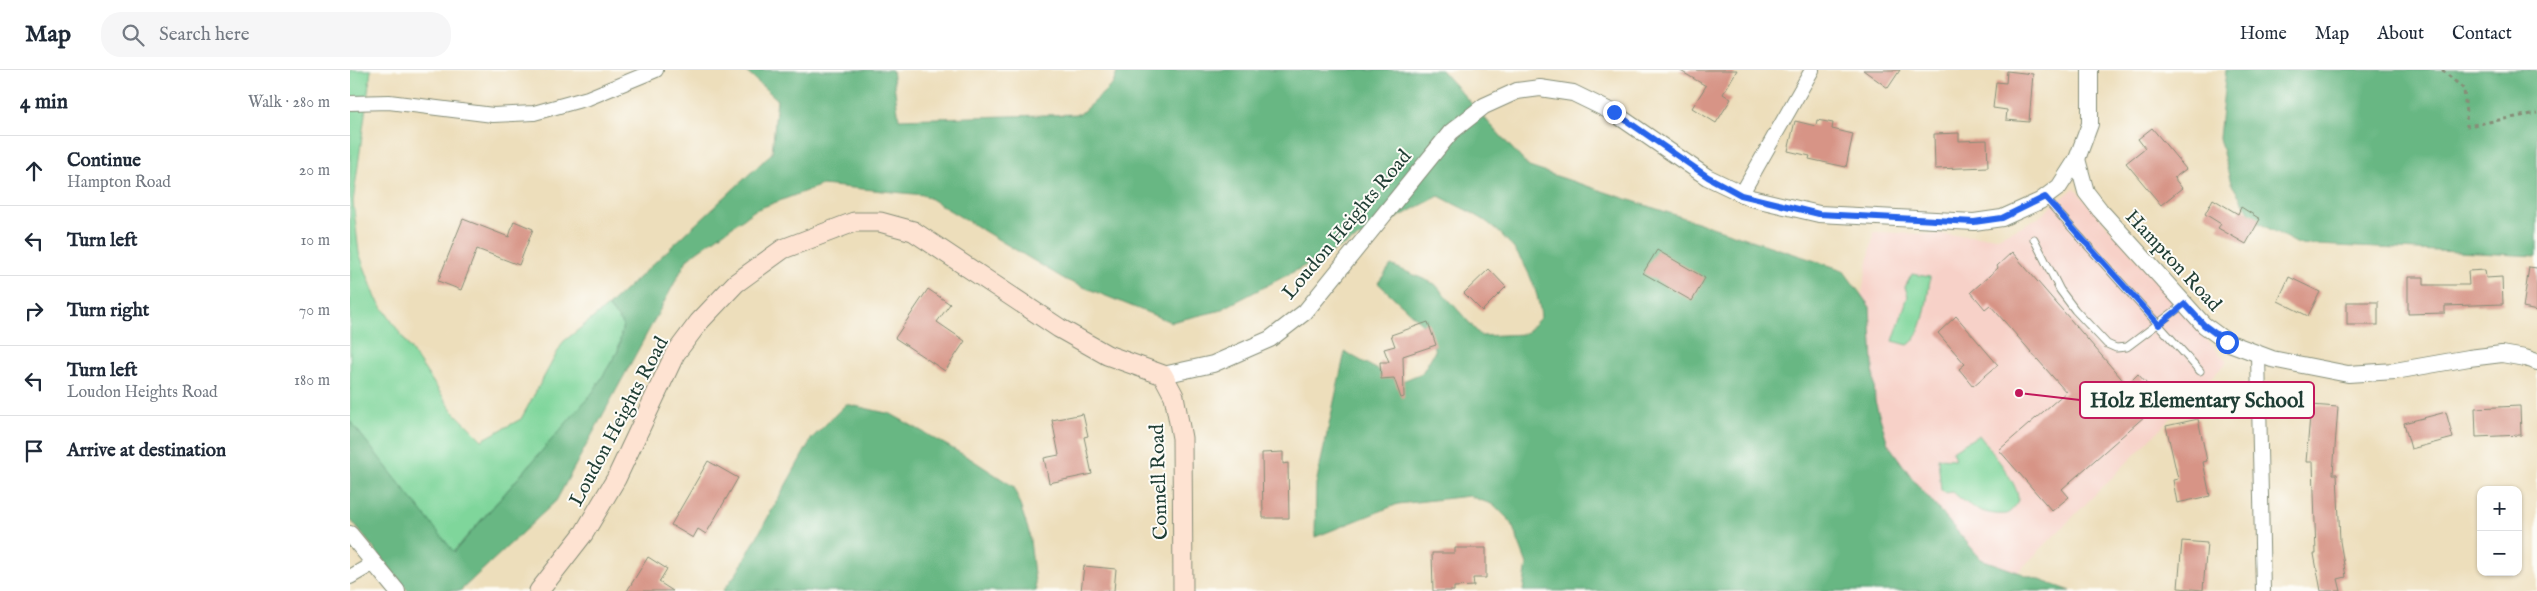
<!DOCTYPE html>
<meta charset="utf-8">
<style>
:root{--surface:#fff;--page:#f6f6f7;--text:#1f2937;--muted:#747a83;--line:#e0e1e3}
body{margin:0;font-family:"IM FELL English",serif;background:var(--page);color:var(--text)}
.controls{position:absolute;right:15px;bottom:15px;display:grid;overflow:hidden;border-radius:10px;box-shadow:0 1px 4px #0004}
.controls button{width:45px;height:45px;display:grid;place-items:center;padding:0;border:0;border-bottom:1px solid var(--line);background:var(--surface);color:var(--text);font:25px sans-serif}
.stop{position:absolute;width:15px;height:15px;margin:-11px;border:4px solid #2563eb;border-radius:50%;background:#fff}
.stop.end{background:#2563eb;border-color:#fff;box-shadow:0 1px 5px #0008}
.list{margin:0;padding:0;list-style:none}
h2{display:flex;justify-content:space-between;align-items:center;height:65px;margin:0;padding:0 20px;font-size:21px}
h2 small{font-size:16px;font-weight:400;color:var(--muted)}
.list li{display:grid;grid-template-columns:32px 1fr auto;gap:15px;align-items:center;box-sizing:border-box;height:70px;padding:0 20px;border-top:1px solid var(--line)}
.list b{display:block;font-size:19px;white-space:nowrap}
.list p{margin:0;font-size:16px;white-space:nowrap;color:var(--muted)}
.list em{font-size:16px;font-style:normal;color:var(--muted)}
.icon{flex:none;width:28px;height:28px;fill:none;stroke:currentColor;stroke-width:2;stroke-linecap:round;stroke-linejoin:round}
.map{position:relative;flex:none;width:2187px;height:521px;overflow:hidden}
header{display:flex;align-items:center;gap:30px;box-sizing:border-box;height:70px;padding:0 25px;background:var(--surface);border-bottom:1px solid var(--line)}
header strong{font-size:24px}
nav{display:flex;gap:28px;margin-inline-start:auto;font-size:18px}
.search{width:350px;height:45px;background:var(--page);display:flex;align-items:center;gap:12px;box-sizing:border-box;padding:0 18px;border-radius:20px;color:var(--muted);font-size:19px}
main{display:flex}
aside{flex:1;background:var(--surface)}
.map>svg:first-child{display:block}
.built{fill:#f7d1c8}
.green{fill:#7fd69b;stroke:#4f8a68}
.forest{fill:#67b783;stroke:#437a5c}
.building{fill:#d79486}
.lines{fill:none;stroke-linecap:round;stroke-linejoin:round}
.service-casing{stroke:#868e78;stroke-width:9}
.minor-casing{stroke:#868e78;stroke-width:16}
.tertiary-casing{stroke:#868e78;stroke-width:18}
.secondary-casing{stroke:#868e78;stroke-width:21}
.path{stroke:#868e78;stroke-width:3;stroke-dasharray:4 4;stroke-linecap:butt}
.service{stroke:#fff;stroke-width:7}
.minor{stroke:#fff;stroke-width:14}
.tertiary{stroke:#fff;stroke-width:16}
.secondary{stroke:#fee3d2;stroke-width:19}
.route{stroke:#2563eb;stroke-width:6}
.labels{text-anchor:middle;stroke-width:4;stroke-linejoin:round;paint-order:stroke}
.street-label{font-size:20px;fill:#1f3d34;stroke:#fdfcf7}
.leader{fill:none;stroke:#c2185b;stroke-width:2}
.callout-dot{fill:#c2185b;stroke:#fdfcf7;stroke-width:2}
.callout{fill:#fdfcf7;stroke:#c2185b;stroke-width:2}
.callout-label{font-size:21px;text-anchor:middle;font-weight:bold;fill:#1f3d34}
</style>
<header>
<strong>Map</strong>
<div class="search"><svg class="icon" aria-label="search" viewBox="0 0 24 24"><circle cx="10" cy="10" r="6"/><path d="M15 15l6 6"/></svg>Search here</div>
<nav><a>Home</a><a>Map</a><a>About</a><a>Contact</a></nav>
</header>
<main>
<aside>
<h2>4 min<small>Walk · 280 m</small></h2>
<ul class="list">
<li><svg class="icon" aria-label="ahead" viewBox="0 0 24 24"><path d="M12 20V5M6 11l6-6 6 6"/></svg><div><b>Continue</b><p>Hampton Road</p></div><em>20 m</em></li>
<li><svg class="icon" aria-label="left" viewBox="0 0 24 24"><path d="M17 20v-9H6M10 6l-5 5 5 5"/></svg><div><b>Turn left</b></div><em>10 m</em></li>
<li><svg class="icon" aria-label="right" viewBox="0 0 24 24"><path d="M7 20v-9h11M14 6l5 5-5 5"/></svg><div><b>Turn right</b></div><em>70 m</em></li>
<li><svg class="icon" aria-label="left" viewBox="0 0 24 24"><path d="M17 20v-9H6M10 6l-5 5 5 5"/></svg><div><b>Turn left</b><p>Loudon Heights Road</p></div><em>180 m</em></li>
<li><svg class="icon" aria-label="arrive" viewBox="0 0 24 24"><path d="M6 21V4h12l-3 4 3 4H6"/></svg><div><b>Arrive at destination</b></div></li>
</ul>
</aside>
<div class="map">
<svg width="2187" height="521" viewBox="0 0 2187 521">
<rect width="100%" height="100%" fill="#fdfcf7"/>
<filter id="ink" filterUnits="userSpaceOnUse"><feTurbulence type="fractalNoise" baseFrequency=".02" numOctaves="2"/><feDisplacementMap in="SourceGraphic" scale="10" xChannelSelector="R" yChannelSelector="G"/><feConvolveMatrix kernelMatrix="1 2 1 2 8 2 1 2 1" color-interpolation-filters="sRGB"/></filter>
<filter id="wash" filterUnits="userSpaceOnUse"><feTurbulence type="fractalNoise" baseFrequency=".0096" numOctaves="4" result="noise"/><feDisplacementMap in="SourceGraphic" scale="20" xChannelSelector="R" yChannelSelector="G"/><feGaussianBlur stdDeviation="1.12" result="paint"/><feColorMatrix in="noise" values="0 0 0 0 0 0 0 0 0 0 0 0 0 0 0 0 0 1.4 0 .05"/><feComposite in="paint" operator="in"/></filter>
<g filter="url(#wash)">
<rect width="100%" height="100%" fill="#eddebb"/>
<path class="built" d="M 1724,118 L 1877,292 L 1652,518 L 1486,353 L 1524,162 L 1648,167 L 1688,148 Z"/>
<g class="green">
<path d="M 0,0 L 21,0 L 3,132 L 9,183 L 26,228 L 102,340 L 132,370 L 171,349 L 213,272 L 258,236 L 273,254 L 268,281 L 243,323 L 103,482 L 0,351 Z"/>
<path d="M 1562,204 L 1580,207 C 1578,225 1574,266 1558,275 L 1543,271 L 1558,226 L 1555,217 Z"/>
<path d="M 1629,365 C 1639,378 1669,414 1668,429 C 1667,436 1662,440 1657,444 C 1635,446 1619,437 1603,422 L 1595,423 L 1591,420 L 1588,388 L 1605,389 L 1602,381 Z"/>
</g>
<g class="forest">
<path d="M 394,0 L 542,0 L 549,49 L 730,44 L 763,14 L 768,0 L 1091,0 L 1179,97 L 1493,200 L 1520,237 L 1525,331 L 1538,374 L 1565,412 L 1631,489 L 1721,521 L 1173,521 L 1177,494 L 1161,452 L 1144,435 L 1119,426 L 1048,434 L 965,467 L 966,414 L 995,282 L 1050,312 L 1072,303 L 1085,281 L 1078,259 L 1028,213 L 1041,195 L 1085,214 L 1131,266 L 1175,264 L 1191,247 C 1187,209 1166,172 1134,150 C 1120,141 1103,134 1089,126 L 868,241 L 821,252 L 716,210 L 574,125 L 472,115 L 405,140 L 338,188 L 206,431 L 110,521 L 58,521 L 0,449 L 0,351 L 104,482 L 243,322 L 268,281 L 273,254 L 258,236 L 422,83 L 427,29 Z"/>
<path d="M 1876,0 L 2187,0 L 2187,186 L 1948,174 L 1905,151 L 1881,113 L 1869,68 Z"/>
<path d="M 496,334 L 541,344 L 621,389 L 664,417 L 679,462 L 686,521 L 373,521 L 388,501 L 462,368 Z"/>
</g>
<g id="blocks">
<g class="building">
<path d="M 1329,0 L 1387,0 L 1373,24 L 1381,29 L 1366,53 L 1342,38 L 1356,16 Z"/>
<path d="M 1513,0 L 1550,0 L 1538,18 Z"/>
<path d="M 1657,1 L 1683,4 L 1679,52 L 1656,50 L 1657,40 L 1643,38 L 1646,12 L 1656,13 Z"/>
<path d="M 1467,50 L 1483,53 L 1482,59 L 1503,64 L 1496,97 L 1459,89 L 1460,86 L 1438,81 L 1445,51 L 1466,56 Z"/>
<path d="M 1802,58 L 1836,99 L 1824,108 L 1832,118 L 1811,135 L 1776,93 L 1795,78 L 1788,69 Z"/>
<path d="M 1609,63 L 1609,71 L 1637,70 L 1638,97 L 1585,99 L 1584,64 Z"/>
<path d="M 1863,129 L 1888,144 L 1891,137 L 1910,149 L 1896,174 L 1868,158 L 1871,154 L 1855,144 Z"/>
<path d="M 113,149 L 159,167 L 164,151 L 183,159 L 169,195 L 127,179 L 111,220 L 88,211 Z"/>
<path d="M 1307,180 L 1355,208 L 1342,231 L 1293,203 Z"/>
<path d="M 1662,182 L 1777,315 L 1788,304 L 1812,331 L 1712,419 L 1719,427 L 1702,441 L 1649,380 L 1716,322 L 1640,235 L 1635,239 L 1621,222 L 1648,198 L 1647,196 Z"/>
<path d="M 2179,197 L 2187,198 L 2187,241 L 2173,238 Z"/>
<path d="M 1139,199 L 1156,217 L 1132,241 L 1114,223 Z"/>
<path d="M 2135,200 L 2136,208 L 2152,207 L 2153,234 L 2095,236 L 2095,243 L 2058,244 L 2058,207 L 2074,207 L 2074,215 L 2119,215 L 2118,201 Z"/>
<path d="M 1939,207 L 1970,222 L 1958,246 L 1928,231 Z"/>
<path d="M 578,219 L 600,234 L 587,252 L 615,271 L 595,301 L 545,268 Z"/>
<rect x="1997" y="232" width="31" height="23"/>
<path d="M 1606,246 L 1648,295 L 1623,316 L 1609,299 L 1615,294 L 1588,263 Z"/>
<path d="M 1078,252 L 1086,275 L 1053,286 L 1054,327 L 1051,328 L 1044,308 L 1031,309 L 1030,292 L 1039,292 L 1034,279 L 1045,276 L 1041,265 Z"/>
<path d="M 1961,335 L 1988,337 L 1983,404 L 1987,404 L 1990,471 L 1996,507 L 1988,509 L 1991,521 L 1971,521 L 1964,484 L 1966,484 L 1963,392 L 1956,392 Z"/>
<path d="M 2170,336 L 2171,365 L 2126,367 L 2125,338 Z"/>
<path d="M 2096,342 L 2103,368 L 2061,379 L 2054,353 Z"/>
<path d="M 733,344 L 738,366 L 734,367 L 742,404 L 699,413 L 694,388 L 709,385 L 702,350 Z"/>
<path d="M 1848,349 L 1857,391 L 1853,392 L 1860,426 L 1827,433 L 1823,410 L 1828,409 L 1816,356 Z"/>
<path d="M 933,382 L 933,394 L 938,393 L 939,448 L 913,448 L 912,383 Z"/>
<path d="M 358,391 L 388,408 L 356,464 L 348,459 L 343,468 L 321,455 Z"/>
<path d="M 1832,471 L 1857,473 L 1853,520 L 1828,518 Z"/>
<path d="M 1105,478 L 1136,478 L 1136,508 L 1123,508 L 1124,516 L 1104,517 L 1104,521 L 1083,521 L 1082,483 L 1105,483 Z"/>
<path d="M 298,487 L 317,499 L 309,512 L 323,521 L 277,521 Z"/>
<path d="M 734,496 L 766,499 L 764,521 L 731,521 Z"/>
</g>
</g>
</g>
<g filter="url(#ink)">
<use href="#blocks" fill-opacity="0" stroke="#868e78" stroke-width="1"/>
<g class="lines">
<defs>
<g id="service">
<path d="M 1695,128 L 1850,301"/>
<path d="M 1684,169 L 1710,220 L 1725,240 L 1757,274 L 1766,278 L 1777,277 L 1834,234"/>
</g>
<g id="minor">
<path d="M 0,33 L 39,32 L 143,45 L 184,43 L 238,28 L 306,0"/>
<path d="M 1391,125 L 1462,0"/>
<path d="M 1908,284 L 1913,521"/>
<path d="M 0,507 L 24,493"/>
</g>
<g id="tertiary">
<path d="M 1727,89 L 1736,122 L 1750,140 L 1854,255 L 1877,272 L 1922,289 L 1998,304 L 2045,301 L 2119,288 L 2152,284 L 2175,288 L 2187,292"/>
<path d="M 813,305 L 863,294 L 920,269 L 955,242 L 1101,62 L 1134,36 L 1167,21 L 1190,18 L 1223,23 L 1264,43 L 1357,107 L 1401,128 L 1469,144 L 1624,152 L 1652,148 L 1690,131 L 1709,117 L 1727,89 L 1740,54 L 1740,0"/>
<path d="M 0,464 L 47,521"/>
</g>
<path id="secondary" d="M 189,521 L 234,463 L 266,409 L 325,284 L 349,252 L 386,213 L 433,179 L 504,152 L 530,152 L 563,161 L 709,258 L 757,285 L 813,305 L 824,326 L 832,368 L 833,521"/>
</defs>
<use href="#service" class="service-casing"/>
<use href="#minor" class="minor-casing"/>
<use href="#tertiary" class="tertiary-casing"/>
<use href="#secondary" class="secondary-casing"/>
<path class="path" d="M 2092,0 L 2114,19 L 2117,56 L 2187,43"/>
<use href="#service" class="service"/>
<use href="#minor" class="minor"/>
<use href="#tertiary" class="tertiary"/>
<use href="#secondary" class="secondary"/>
</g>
</g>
<g class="lines" filter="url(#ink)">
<path class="route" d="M 1264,42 L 1358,107 L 1391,125 L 1469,144 L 1624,152 L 1652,148 L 1695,127 L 1809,255 L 1835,234 L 1854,255 L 1877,272"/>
</g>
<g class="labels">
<g class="street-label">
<text transform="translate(996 154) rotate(-50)" y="7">Loudon Heights Road</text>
<text transform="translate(1824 190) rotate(47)" y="7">Hampton Road</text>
<text transform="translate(268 351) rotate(-62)" y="7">Loudon Heights Road</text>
<text transform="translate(808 412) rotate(-92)" y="7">Connell Road</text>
</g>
</g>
<path class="leader" d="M1669 323L1730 330"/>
<circle class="callout-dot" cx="1669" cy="323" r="5"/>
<rect class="callout" x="1730" y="312" width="234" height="36" rx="5"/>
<g class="callout-label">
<text x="1847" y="337">Holz Elementary School</text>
</g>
</svg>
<div class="controls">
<button>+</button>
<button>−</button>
</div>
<div class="stop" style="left:1877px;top:272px"></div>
<div class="stop end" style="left:1264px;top:42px"></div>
</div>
</main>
